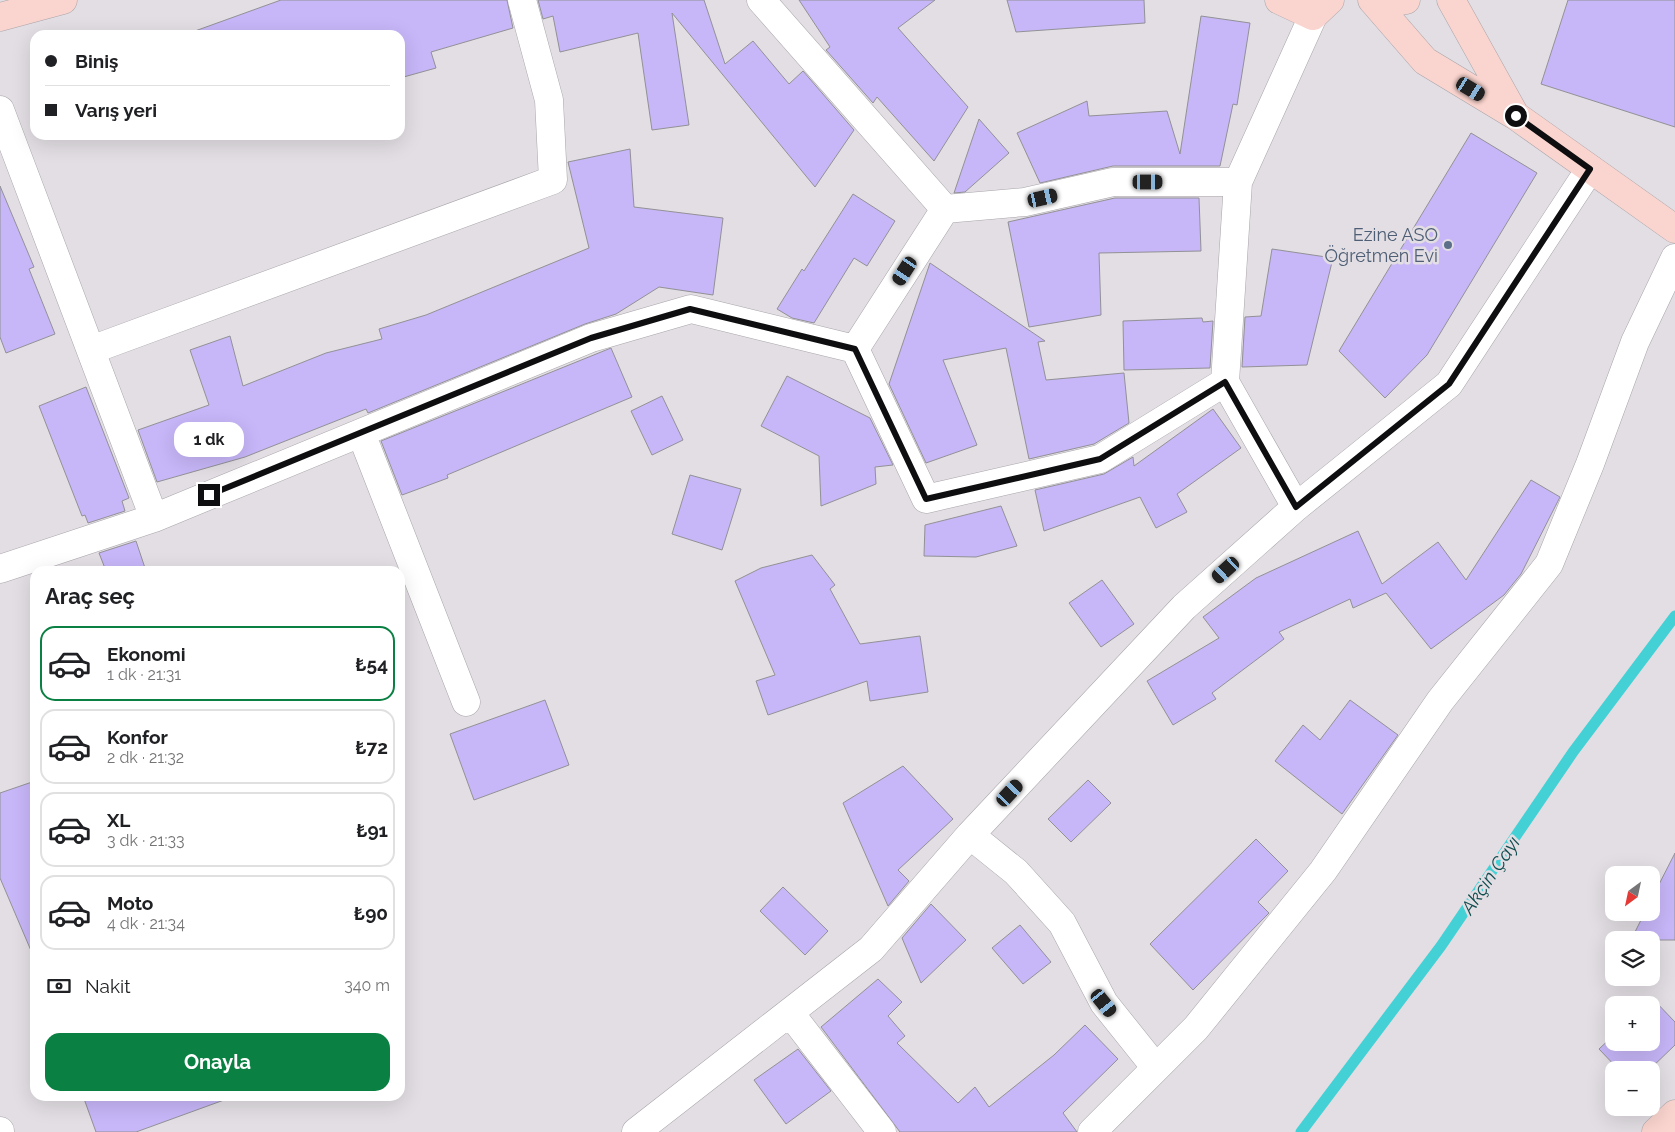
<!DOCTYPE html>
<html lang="tr">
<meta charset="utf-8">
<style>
:root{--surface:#fff;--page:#f2f2f2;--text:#202124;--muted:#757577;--line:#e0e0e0;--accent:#0b8043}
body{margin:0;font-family:Raleway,sans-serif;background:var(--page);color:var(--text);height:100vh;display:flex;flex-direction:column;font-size:19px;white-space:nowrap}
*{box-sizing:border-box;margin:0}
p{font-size:16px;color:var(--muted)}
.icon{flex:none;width:28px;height:28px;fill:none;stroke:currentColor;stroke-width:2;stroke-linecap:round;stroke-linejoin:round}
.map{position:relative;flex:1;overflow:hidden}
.details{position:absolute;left:30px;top:566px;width:375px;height:535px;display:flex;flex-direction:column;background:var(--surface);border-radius:15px;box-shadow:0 5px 20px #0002}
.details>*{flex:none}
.guide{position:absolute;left:30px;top:30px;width:375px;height:110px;border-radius:15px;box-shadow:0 5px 20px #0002;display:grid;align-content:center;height:110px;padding:0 15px;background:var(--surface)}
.needle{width:32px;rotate:213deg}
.buttons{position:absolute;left:1605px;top:866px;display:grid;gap:10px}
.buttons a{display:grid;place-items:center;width:55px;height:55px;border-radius:10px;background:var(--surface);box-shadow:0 5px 20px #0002;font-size:25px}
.end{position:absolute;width:22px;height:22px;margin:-11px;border:6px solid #0e0d0f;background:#fff;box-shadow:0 0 0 2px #fff}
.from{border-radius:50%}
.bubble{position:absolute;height:35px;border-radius:15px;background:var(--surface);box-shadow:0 5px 20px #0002;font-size:16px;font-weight:700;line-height:35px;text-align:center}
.car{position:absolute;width:15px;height:30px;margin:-15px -8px;border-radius:6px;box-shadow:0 0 4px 1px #0007;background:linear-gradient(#222 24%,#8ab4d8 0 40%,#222 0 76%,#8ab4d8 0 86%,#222 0)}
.guide b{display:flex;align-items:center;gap:18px;height:48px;font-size:19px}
.guide b+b{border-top:1px solid var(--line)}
.guide i{width:12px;height:12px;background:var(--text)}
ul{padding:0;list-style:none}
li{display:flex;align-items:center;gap:15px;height:75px;margin:0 10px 8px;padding:0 5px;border:2px solid var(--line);border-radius:15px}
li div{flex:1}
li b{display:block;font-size:19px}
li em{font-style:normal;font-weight:700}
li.active{border-color:var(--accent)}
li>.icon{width:45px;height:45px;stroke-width:1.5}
h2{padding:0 15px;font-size:22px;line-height:60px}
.pay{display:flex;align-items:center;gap:12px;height:55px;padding:0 15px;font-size:19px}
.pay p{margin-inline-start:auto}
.button{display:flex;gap:10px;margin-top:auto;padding:10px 15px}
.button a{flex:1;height:58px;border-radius:15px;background:var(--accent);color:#fff;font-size:20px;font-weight:700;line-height:58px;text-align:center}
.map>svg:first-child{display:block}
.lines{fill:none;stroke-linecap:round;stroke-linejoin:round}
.stream{stroke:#43d1d5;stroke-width:11}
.building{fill:#c7b6f8;stroke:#929196}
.minor-casing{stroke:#a9a5aa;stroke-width:29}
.secondary-casing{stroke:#a9a5aa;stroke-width:29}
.minor{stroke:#fff;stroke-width:28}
.secondary{stroke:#fad4ce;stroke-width:28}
.route{stroke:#0e0d0f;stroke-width:6}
.service-dot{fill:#5c6f8a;stroke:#e2dee3;stroke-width:2}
.labels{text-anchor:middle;stroke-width:5;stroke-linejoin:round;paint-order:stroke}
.service-label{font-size:18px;fill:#4e5e75;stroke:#e2dee3;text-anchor:end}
.water-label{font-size:19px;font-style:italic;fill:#0f4c4e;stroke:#e2dee3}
</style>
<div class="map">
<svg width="1675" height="1132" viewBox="0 0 1675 1132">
<rect width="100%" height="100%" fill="#e2dee3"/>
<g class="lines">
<path class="stream" d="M 1301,1132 L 1441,946 L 1573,752 L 1675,616"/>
</g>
<path class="building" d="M 281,0 L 507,0 L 513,28 L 431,52 L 436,68 L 400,78 L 400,35 L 195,35 L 195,31 Z
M 538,0 L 704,0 L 725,64 L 753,41 L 789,84 L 803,71 L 854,130 L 815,187 L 672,13 L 689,125 L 652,130 L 638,33 L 560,52 L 553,16 L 543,19 Z
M 799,0 L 935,0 L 898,28 L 968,107 L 934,161 L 877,97 L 873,103 L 826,50 L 830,47 Z
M 1007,0 L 1144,0 L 1145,23 L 1016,32 Z
M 1568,0 L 1675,0 L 1675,127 L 1541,84 Z
M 1201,16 L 1250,23 L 1237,105 L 1233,104 L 1220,166 L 1113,166 L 1040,183 L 1017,133 L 1087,101 L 1089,116 L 1167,111 L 1180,154 Z
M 979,119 L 1009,153 L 965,192 L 954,193 Z
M 1471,133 L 1537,173 L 1427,355 L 1385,398 L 1339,351 Z
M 630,149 L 634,207 L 723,218 L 713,295 L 659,287 L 616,314 L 585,324 L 368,413 L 366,409 L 245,457 L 157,482 L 138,430 L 209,405 L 190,350 L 230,336 L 243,386 L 326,353 L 382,339 L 379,329 L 426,315 L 589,248 L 568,162 Z
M 0,186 L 34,267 L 29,269 L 55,334 L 6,353 L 0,337 Z
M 853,194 L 895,221 L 867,266 L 854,258 L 814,323 L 792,318 L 777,309 L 802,269 L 804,271 Z
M 1115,198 L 1199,198 L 1201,251 L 1099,253 L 1101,315 L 1029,327 L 1008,222 Z
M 1272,249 L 1333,258 L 1307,365 L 1242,367 L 1245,317 L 1261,316 Z
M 930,263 L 1045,341 L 1038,342 L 1046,380 L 1124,373 L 1129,423 L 1094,444 L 1029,459 L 1006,348 L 943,360 L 977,445 L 926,463 L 889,384 Z
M 1202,318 L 1203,322 L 1213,321 L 1210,368 L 1124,370 L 1123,321 Z
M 611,348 L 632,397 L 447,475 L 448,478 L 402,495 L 381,441 Z
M 787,376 L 870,418 L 893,465 L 875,467 L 876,484 L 821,506 L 819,456 L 761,426 Z
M 86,387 L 129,498 L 122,501 L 125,511 L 88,523 L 85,515 L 82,516 L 39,406 Z
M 662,396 L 683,440 L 652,455 L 631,411 Z
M 1213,409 L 1241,448 L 1177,494 L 1187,512 L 1156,528 L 1140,497 L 1044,531 L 1035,490 L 1104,474 L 1133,457 L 1134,466 Z
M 690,475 L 741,489 L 722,550 L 672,534 Z
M 1531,480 L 1560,497 L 1521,574 L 1504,595 L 1431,649 L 1386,593 L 1353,608 L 1350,599 L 1279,632 L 1284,639 L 1212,693 L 1216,699 L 1173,725 L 1147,681 L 1219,638 L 1203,617 L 1256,578 L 1358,531 L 1382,584 L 1438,542 L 1466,580 Z
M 1001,506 L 1017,546 L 976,557 L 924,556 L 925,525 Z
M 136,541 L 146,571 L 106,571 L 99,553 Z
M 812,555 L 835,585 L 830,589 L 860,644 L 920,636 L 928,692 L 870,701 L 867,681 L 768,715 L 756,681 L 775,675 L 735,581 L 761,568 Z
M 1102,580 L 1134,624 L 1101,647 L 1069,603 Z
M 545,700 L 569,765 L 474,800 L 450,734 Z
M 1350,700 L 1398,735 L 1342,814 L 1275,761 L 1303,725 L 1320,740 Z
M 903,766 L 953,819 L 898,870 L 909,881 L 888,906 L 843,803 Z
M 1088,780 L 1111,803 L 1071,842 L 1048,819 Z
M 35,781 L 35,960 L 0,878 L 0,793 Z
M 1256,839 L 1288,871 L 1258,902 L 1269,913 L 1193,990 L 1150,944 Z
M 1675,853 L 1675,940 L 1631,940 L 1645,912 L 1651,912 L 1651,900 Z
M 783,887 L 828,931 L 805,955 L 760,911 Z
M 931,904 L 966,940 L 921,983 L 902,938 Z
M 1020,925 L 1051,962 L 1023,984 L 992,948 Z
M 878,979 L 902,1002 L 888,1016 L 905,1036 L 897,1043 L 958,1103 L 975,1087 L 989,1107 L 1054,1055 L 1085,1025 L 1118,1059 L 1063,1113 L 1077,1132 L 900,1132 L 821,1027 Z
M 1652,998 L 1675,1022 L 1675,1045 L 1649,1070 L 1619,1070 L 1599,1049 L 1614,1035 L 1614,1042 L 1651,1042 L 1651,1005 L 1645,1005 Z
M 798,1049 L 831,1091 L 786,1124 L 754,1080 Z
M 83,1096 L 223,1096 L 224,1100 L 136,1132 L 96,1132 Z"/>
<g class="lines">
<g class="minor-casing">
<path id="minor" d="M 761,0 L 945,209
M 0,110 L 154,518
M 855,349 L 926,499 L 1100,459 L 1225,382
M 91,350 L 553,180 L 549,100 L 522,0
M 361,433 L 466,702
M 1296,507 L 1225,382 L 1238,182 L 1313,16
M 0,569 L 154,518 L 591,338 L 691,309 L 855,349 L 945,209 L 1025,202 L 1113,182 L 1238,182
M 970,835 L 1016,872 L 1062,923 L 1104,1003 L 1156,1068
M 790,1013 L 882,1132
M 0,1131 L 0,1132
M 636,1132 L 871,949 L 970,835 L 1184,607 L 1296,507 L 1449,384 L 1590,169
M 1092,1132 L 1196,1028 L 1323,871 L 1440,701 L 1549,564 L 1590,464 L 1635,342 L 1675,258"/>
</g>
<g class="secondary-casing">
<path id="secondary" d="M 1279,0 L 1313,16 L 1330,0
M 1372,0 L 1425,61 L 1516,116 L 1675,229
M 1376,0 L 1390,3 L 1406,0
M 1451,0 L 1515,115
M 0,17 L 63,0
M 1656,1132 L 1675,1114"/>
</g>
<use href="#minor" class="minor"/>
<use href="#secondary" class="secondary"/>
</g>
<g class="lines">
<path class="route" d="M 209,495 L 591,338 L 690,309 L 855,349 L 926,499 L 1100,459 L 1225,382 L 1296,507 L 1449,384 L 1590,169 L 1516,116"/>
</g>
<circle class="service-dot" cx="1448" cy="245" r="5"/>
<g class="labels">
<g class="service-label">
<text x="1438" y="241">Ezine ASO<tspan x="1438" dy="21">Öğretmen Evi</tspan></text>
</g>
<g class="water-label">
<text transform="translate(1490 875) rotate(-56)" y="7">Akçin Çayı</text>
</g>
</g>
</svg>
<div class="buttons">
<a><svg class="needle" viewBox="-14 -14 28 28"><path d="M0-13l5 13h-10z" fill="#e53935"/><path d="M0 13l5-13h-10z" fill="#757577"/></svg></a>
<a><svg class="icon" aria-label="layers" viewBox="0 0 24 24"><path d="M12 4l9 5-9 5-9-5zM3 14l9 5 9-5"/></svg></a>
<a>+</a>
<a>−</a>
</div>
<i class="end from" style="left:1516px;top:116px"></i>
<i class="end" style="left:209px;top:495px"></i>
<div class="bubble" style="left:174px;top:422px;width:70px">1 dk</div>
<i class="car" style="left:1471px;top:89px;rotate:121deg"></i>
<i class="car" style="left:1148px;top:182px;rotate:90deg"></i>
<i class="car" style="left:1043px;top:198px;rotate:77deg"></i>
<i class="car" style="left:905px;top:271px;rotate:213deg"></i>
<i class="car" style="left:1226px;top:570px;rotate:228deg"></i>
<i class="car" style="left:1010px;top:793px;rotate:43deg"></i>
<i class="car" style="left:1104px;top:1003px;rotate:141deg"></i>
<div class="guide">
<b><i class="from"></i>Biniş</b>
<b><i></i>Varış yeri</b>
</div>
<section class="details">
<h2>Araç seç</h2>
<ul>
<li class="active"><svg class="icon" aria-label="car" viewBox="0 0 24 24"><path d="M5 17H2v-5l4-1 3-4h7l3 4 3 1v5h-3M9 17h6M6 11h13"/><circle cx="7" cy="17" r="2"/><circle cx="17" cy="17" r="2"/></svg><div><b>Ekonomi</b><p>1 dk · 21:31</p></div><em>₺54</em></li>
<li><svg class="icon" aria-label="car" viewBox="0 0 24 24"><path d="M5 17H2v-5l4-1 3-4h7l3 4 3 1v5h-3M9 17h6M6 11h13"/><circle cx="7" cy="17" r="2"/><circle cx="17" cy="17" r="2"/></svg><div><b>Konfor</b><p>2 dk · 21:32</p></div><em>₺72</em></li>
<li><svg class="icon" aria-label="car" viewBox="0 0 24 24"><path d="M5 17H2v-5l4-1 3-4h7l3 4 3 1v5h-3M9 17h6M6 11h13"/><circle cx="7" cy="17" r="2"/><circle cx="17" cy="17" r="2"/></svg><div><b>XL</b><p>3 dk · 21:33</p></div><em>₺91</em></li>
<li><svg class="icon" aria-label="car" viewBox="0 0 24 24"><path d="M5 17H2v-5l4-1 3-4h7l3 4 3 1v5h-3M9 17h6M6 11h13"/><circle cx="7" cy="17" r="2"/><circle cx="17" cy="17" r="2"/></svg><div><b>Moto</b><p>4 dk · 21:34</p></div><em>₺90</em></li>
</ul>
<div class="pay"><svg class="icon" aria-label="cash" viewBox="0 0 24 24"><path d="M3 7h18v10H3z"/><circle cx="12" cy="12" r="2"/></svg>Nakit<p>340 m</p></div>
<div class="button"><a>Onayla</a></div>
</section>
</div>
